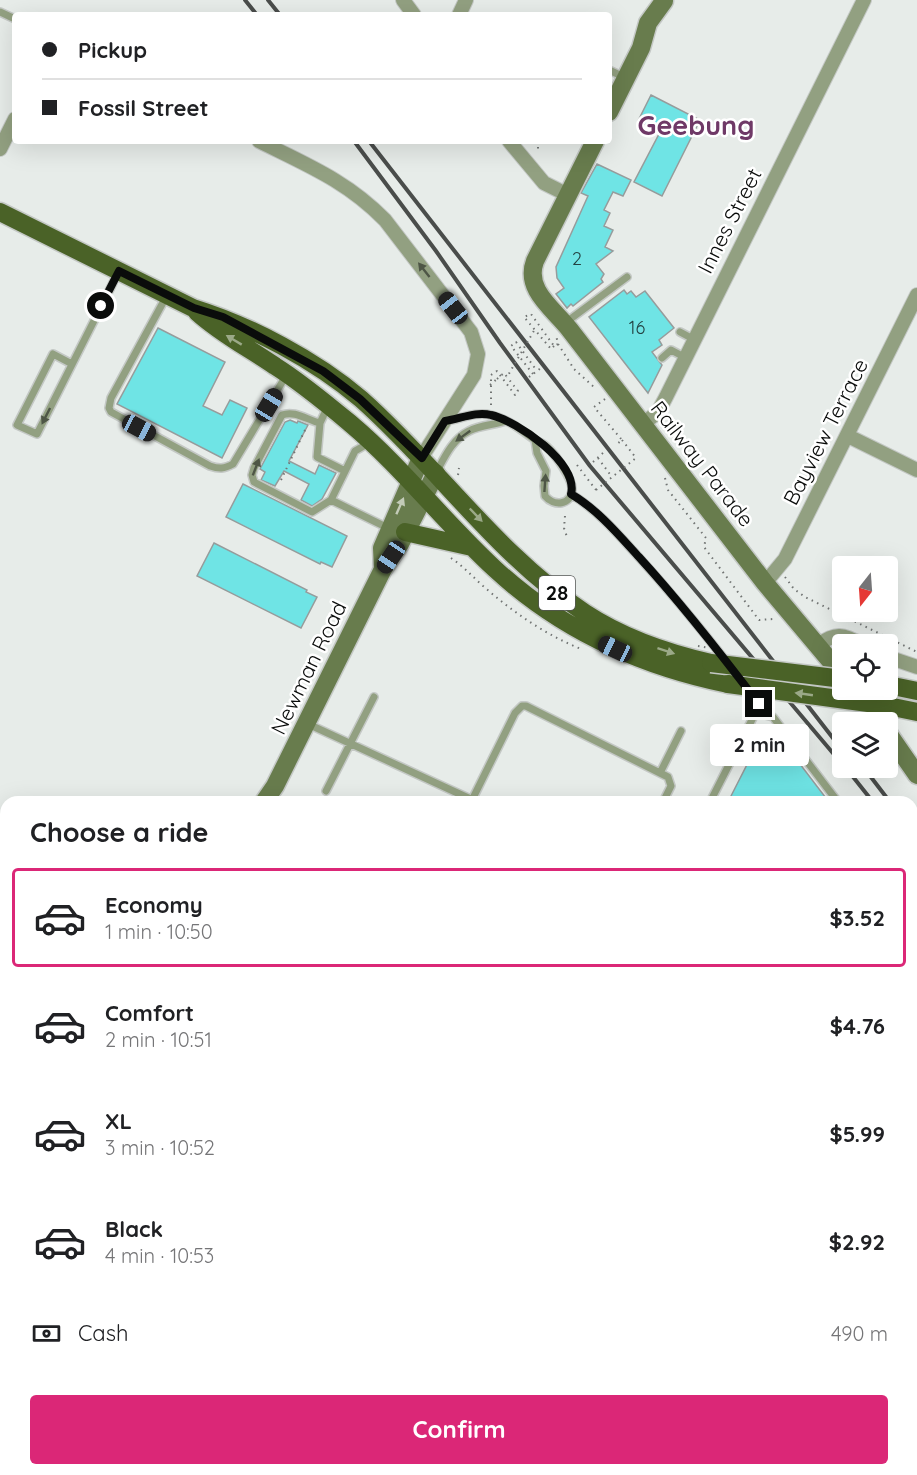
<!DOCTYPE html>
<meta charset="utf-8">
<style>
:root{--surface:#fff;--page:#f6f6f6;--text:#202124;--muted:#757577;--line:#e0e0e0;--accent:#db2777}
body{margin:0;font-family:Quicksand,sans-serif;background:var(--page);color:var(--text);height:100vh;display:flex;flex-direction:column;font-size:22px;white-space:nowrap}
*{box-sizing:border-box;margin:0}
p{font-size:20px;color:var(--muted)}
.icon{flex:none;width:33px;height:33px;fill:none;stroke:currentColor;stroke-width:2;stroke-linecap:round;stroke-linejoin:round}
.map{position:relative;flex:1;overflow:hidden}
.panel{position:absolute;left:0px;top:796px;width:918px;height:680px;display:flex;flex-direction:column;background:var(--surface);border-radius:18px 18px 0 0;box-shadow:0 6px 24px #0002}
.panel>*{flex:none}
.hud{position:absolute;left:12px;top:12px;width:600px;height:132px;border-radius:6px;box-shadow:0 6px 24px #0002;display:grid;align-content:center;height:132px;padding:0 30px;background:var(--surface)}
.needle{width:39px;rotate:197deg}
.tools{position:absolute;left:832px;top:556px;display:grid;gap:12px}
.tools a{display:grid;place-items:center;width:66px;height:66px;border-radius:6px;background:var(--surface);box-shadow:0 6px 24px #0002;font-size:30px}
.end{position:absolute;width:27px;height:27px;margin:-14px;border:8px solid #0a0c0b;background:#fff;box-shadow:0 0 0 3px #fff}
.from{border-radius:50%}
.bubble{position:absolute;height:42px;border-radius:6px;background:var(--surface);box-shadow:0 6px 24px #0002;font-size:20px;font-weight:800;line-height:42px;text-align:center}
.car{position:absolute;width:18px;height:36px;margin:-18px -9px;border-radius:8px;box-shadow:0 0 4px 2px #0007;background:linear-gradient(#222 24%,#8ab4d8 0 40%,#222 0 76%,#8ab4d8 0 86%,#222 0)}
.hud b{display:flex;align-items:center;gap:21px;height:57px;font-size:22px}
.hud b+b{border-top:2px solid var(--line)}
.hud i{width:15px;height:15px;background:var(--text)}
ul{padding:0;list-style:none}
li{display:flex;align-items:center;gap:18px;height:99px;margin:0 12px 9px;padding:0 18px;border:3px solid transparent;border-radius:6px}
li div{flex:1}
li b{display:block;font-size:22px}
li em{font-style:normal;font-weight:800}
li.on{border-color:var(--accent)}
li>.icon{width:54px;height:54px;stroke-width:1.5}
h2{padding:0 30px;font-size:27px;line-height:72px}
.pay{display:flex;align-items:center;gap:15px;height:66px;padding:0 30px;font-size:22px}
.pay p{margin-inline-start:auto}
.cta{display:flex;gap:12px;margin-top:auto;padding:12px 30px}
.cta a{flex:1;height:69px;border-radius:6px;background:var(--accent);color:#fff;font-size:24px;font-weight:800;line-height:69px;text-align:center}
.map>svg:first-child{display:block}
.green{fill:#e9d798}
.building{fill:#6fe4e5;stroke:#969c9c;stroke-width:1.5}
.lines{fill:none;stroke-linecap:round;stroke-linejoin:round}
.lane-casing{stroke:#c4c8c5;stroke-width:10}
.street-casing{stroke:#c4c8c5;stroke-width:16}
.secondary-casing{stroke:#c4c8c5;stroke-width:21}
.primary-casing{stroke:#c4c8c5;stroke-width:21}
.path{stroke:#717473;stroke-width:2;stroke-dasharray:1.5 4.5;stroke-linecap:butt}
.lane{stroke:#92a081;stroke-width:7}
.street{stroke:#92a081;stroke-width:14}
.secondary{stroke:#687c4d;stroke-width:18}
.primary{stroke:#4a6227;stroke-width:18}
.rail{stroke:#4a4d4b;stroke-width:4}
.primary-bridge-casing{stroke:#c4c8c5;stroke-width:21;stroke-linecap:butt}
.path-bridge{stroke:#717473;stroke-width:2;stroke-dasharray:1.5 4.5;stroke-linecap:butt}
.primary-bridge{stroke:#4a6227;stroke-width:18}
.oneway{fill:#4e5646}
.oneway2{fill:#9ba988}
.oneway3{fill:#c3cbb8}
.route{stroke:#0a0c0b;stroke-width:8}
.labels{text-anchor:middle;stroke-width:5;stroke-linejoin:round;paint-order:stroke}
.number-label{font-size:18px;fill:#234242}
.shield{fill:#fff;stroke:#545554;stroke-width:1.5}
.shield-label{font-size:20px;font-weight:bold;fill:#0a0c0b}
.street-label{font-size:21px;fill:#0a0c0b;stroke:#fff}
.district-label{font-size:27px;font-weight:bold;fill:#6f3967;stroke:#fff}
</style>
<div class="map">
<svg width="917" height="1475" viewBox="0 0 917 1475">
<rect width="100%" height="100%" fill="#e7ece9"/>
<path class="green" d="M 917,1313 L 917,1475 L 356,1475 L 358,1470 L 912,1470 L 912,1323 Z"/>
<path class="building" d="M 651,95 L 700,120 L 662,196 L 634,182 L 660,132 L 638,121 Z
M 597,164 L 631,180 L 623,196 L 613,192 L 604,210 L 610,213 L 604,226 L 613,230 L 605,247 L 613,251 L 596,264 L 604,274 L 601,279 L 603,282 L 573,306 L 571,304 L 567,308 L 556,294 L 564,288 L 557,278 L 556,267 L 588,196 L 581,193 Z
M 624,290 L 627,294 L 631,291 L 636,297 L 645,291 L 674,328 L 659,340 L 662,345 L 652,352 L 662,365 L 648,393 L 589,317 Z
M 158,328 L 225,362 L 203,406 L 222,415 L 230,400 L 247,408 L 222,458 L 117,404 Z
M 290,420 L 297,423 L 298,421 L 308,425 L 289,461 L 315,474 L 319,465 L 336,473 L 322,499 L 312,506 L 301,500 L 309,484 L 284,471 L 275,486 L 261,480 L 265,472 L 260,469 L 285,422 Z
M 243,484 L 347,536 L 332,567 L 321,562 L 320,564 L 226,517 Z
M 214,543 L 307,590 L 306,592 L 317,597 L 301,628 L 197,576 Z
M 761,737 L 790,751 L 829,802 L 728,802 Z"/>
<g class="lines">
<g class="lane-casing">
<path id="lane" d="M 0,12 L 15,19
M 609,70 L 626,78
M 166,297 L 111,398 L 109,408 L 111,412 L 210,466 C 219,469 224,469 233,464 L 287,374
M 565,323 L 627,277
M 680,332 L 695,340
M 662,358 L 671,350 L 686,358
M 72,364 L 53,354 L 17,425 L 37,434 L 111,287 L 118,272
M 328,406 L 320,423 L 317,457 L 345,471
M 446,421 C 460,419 476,411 491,415 C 508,419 521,430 535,440 C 539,442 544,444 547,447 C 555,454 573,479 572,490 C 571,505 554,507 545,496 L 544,486 L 546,471 L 537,453 L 535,440
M 320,423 C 307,420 295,410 282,415 L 254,468 L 252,475 L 254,482 L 312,512 L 331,500 L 355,451 L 369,443
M 437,471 C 445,456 453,439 469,431 C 480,425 494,425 506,421
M 571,494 C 597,510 616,532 636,554 C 667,588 697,624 726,661
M 331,500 L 388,528
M 755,712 L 773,717 L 838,802
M 308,724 L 477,802
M 660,773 L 681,731
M 326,791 L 374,697
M 472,800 L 515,713 L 522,706 L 526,706 L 668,777 L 671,786 L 663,802
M 710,802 L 760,704 L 749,691
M 912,900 L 917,916
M 912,947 L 917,937
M 912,1082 L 917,1084
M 912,1123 L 917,1119"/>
</g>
<g class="street-casing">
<path id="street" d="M 403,0 L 414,15
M 459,15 L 466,0
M 259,141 C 307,165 347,181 385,220 L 471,332 L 478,354 L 474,375 L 421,458
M 509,141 L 544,183 L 568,195
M 0,149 L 15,119
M 643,424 L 658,412 L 666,397 L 864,0
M 848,436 L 917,470
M 765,583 L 785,559 L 917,295
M 818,645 C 837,631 843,635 863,645
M 888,657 L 917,667
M 0,840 L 6,843
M 0,936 L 6,924"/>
</g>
<g class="secondary-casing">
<path id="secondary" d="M 609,112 L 641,48 L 648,23 L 664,1
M 595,141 L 535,261 C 524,290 554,309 570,330 L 765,583 L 843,676
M 383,569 L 382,548 L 421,458
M 854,690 L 880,723
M 888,733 L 917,775
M 264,802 L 275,786 L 383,569 L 400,544 L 436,473
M 0,1342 L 6,1329"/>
</g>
<g class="primary-casing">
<path id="primary" d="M 0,212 L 193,308 C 251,326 315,360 361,399 C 438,467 498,556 585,613 C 623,638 667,653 711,663
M 197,312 C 221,334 249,348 275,366 C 302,383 327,404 351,424 C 403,468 445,523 495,569 C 561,630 640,666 728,684
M 405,532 L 472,547
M 888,685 L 917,691
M 883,705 L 917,712"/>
</g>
<path class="path" d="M 538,141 L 538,150
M 558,344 L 574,369 L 596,389
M 554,346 L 551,349 L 524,317 L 531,314 L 554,346 L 558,344 L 556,335
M 533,374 L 511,346 L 516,342 L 537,371
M 529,377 L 541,368
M 490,385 L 497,379
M 605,399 L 594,407 L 622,440 L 617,444
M 491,405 L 491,375 L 497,371 L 515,395 L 518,391 L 507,377
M 622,440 L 636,458
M 598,458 L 612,477
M 593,462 L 605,451
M 577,465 L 596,490
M 458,475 L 459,468
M 665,478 L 668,490 L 706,538 L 704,547 L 759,620 L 774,619
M 281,480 L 306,428
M 565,516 L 564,528 L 567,537
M 451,558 C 463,566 472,576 483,586 C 513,612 544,634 581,649
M 785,577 L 794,589 L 805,597 L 917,652
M 912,1146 L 917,1147"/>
<use href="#lane" class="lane"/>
<use href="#street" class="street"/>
<use href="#secondary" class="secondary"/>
<use href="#primary" class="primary"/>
<path class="rail" d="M 245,0 L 257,15
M 268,0 L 280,15
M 354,141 L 436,251 L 500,343 L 590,466 L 843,765
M 369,141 L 843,751
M 846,768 L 873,802
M 864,768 L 890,802
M 912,840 L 917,847
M 912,853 L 917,859"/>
<g class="primary-bridge-casing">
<path id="primary-bridge" d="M 711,663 L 843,679
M 728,684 L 883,705"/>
</g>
<path class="path-bridge" d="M 497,379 L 504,373 L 507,377 L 535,329
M 596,490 L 636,458
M 698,646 L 709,648"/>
<use href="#primary-bridge" class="primary-bridge"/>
</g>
<defs><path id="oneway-solid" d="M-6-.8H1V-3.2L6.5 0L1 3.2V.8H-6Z" transform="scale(1.5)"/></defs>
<g class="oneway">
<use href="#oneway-solid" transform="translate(424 270) rotate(-128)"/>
<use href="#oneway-solid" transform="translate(46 416) rotate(117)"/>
<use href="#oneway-solid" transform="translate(463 436) rotate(144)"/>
<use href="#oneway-solid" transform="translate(256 467) rotate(-69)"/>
<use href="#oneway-solid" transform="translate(545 483) rotate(-86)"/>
</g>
<g class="oneway2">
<use href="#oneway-solid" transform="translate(234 340) rotate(-149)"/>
<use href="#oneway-solid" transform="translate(476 515) rotate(46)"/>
<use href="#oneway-solid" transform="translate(666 651) rotate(18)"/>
<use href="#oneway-solid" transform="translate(804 694) rotate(-172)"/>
</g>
<use class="oneway3" href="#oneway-solid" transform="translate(400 506) rotate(-66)"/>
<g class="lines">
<path class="route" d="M 101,306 L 119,271 L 194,308 L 223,317 L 323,371 L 360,399 L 422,458 L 445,421 C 460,419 476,411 491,415 C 517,421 579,463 571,494 C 598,510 618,534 639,557 C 682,604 721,654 759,704"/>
</g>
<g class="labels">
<g class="number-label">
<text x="577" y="265">2</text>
<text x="637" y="334">16</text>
</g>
<rect class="shield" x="539" y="576" width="36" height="34" rx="4.5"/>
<g class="shield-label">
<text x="557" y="600">28</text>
</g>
<g class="street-label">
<text transform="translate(730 221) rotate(-63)" y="7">Innes Street</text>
<text transform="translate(826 432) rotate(-63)" y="7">Bayview Terrace</text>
<text transform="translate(702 464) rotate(52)" y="7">Railway Parade</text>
<text transform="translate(309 668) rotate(-64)" y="7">Newman Road</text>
</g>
<g class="district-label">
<text x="696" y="135">Geebung</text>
</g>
</g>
</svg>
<div class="tools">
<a><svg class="needle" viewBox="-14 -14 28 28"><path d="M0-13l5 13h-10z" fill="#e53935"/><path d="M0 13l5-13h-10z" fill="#757577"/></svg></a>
<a><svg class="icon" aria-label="locate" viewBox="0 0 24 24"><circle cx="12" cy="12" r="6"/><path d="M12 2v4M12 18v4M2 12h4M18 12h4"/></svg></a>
<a><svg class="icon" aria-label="layers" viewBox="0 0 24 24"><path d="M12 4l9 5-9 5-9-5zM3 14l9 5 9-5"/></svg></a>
</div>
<i class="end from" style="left:101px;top:306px"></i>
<i class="end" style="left:759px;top:704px"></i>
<div class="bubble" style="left:710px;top:724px;width:99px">2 min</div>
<i class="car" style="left:453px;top:308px;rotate:322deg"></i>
<i class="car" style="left:269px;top:405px;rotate:31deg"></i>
<i class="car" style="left:139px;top:428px;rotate:118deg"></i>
<i class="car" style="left:391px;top:557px;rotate:214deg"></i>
<i class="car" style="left:615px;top:649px;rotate:295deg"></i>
<div class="hud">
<b><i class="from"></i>Pickup</b>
<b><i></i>Fossil Street</b>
</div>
<section class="panel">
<h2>Choose a ride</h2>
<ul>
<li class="on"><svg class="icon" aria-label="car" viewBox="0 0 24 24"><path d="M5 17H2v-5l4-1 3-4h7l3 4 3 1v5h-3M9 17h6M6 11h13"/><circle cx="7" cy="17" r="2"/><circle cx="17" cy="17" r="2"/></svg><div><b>Economy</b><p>1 min · 10:50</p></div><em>$3.52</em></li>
<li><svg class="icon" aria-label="car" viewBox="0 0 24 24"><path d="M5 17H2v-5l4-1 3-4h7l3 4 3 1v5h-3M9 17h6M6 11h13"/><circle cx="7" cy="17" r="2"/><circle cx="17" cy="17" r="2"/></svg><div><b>Comfort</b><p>2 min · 10:51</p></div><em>$4.76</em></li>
<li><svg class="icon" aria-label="car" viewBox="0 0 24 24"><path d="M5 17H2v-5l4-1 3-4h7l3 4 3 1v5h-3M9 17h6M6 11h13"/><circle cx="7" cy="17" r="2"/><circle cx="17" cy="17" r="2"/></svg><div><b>XL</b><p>3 min · 10:52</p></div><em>$5.99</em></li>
<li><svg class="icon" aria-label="car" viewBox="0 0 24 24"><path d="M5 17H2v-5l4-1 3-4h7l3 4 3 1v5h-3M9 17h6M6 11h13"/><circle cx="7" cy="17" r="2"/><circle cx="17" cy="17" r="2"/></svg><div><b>Black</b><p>4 min · 10:53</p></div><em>$2.92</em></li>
</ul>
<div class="pay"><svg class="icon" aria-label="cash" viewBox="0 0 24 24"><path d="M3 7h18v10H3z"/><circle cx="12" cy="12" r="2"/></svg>Cash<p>490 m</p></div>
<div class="cta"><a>Confirm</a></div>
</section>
</div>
